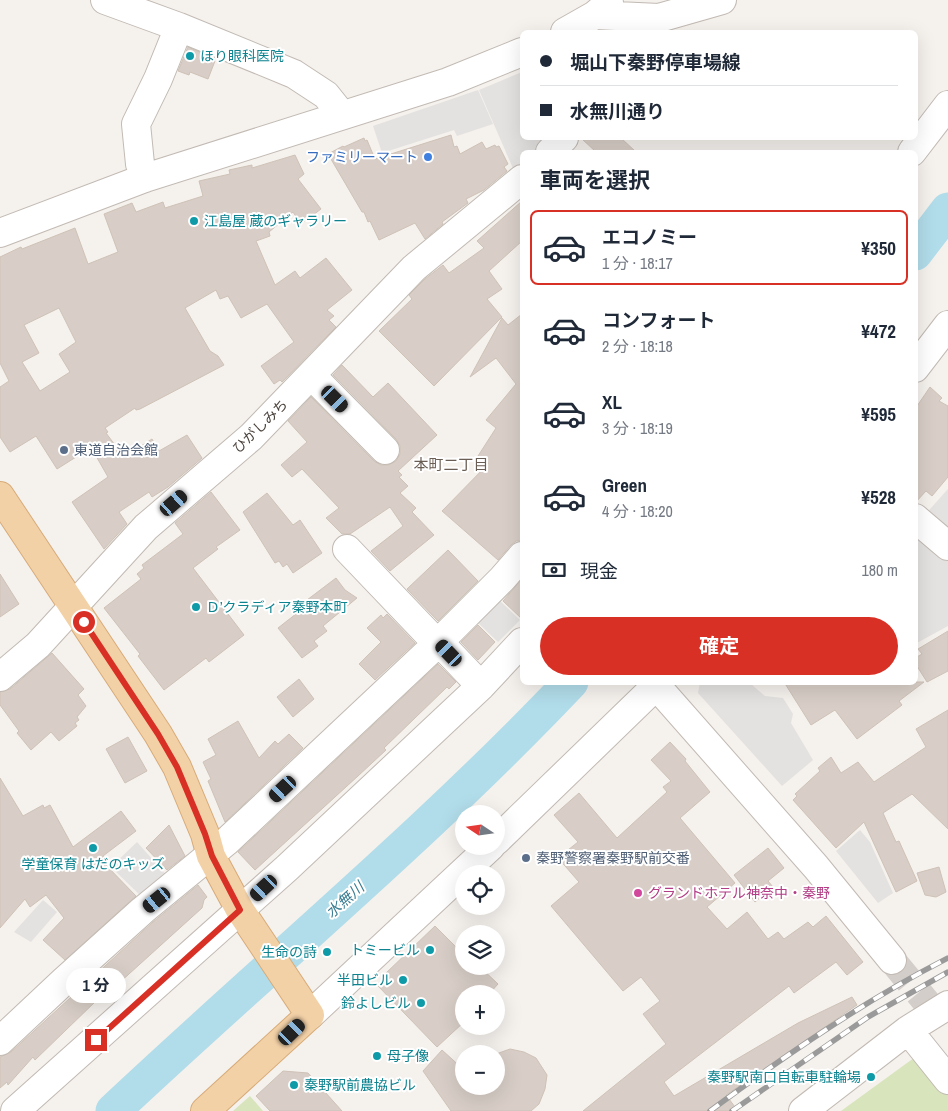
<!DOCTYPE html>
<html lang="ja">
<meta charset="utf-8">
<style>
:root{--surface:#fff;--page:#f6f6f7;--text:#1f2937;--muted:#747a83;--line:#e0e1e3;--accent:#d93025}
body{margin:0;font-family:"Archivo Narrow","Noto Sans JP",sans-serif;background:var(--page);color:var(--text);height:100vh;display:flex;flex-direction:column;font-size:19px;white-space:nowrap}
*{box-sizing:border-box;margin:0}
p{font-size:16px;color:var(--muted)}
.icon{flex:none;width:28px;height:28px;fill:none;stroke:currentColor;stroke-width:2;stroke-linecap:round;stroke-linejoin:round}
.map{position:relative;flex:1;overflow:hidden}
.side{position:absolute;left:520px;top:150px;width:398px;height:535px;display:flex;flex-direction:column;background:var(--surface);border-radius:8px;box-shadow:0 5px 20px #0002}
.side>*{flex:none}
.guide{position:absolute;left:520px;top:30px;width:398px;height:110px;border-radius:8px;box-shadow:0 5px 20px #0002;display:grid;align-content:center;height:110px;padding:0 20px;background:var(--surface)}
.needle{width:32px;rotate:283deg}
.buttons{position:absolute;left:455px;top:805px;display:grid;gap:10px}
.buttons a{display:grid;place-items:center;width:50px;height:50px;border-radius:50%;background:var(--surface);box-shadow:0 5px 20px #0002;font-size:25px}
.end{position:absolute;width:22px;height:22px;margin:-11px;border:6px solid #d93025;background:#fff;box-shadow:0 0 0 2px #fff}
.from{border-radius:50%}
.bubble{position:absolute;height:35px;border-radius:18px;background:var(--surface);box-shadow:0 5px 20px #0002;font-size:16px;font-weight:700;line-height:35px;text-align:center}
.car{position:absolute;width:15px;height:30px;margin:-15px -8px;border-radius:6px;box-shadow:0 0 4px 1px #0007;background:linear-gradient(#222 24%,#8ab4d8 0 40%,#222 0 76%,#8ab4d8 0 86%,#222 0)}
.guide b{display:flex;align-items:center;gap:18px;height:48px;font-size:19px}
.guide b+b{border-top:1px solid var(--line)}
.guide i{width:12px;height:12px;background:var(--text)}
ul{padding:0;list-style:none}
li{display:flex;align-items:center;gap:15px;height:75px;margin:0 10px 8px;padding:0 10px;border:2px solid transparent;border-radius:8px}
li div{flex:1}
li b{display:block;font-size:19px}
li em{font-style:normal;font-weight:700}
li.active{border-color:var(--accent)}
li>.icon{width:45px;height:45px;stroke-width:1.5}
h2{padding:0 20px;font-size:22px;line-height:60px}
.pay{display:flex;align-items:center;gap:12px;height:55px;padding:0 20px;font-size:19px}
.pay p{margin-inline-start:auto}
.button{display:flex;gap:10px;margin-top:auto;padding:10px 20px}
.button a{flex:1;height:58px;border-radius:30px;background:var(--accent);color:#fff;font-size:20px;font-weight:700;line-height:58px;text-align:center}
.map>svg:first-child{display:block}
.green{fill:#d8e4bb}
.parking{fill:#e4e2e0}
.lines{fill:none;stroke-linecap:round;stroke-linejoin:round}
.river{stroke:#b1dce9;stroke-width:35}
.building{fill:#d8cec7;stroke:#cfc2b7;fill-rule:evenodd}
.minor-tunnel{stroke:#d3cec9;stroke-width:28;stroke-dasharray:28 14;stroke-linecap:butt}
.minor-casing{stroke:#c2bab3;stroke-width:30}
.major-casing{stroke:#d7ab78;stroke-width:30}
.minor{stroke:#fff;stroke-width:28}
.major{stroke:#f3d1a7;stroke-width:28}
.rail-casing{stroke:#9a9a9a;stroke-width:5.5}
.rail{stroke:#fff;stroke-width:4;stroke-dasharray:11;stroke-linecap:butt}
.route{stroke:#d93025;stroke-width:6}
.culture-dot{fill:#0f9aa8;stroke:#fff;stroke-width:2}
.shop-dot{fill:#3f7fe0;stroke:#fff;stroke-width:2}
.service-dot{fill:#5c6f8a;stroke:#fff;stroke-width:2}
.hotel-dot{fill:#d1479c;stroke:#fff;stroke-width:2}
.labels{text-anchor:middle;stroke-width:4;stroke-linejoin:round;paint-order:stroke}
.culture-label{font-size:14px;fill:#0d838f;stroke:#fff;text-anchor:start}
.shop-label{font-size:14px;fill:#366cbe;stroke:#fff;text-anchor:end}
.street-label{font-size:14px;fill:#49413b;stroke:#fff}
.service-label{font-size:14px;fill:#4e5e75;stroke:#fff;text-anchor:start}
.hotel-label{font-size:14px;fill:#b23c85;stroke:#fff;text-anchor:start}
.neighbourhood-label{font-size:15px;fill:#6a5d53;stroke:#fff}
.water-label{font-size:15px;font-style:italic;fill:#387b92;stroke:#fff}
</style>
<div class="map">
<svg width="948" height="1111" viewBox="0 0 948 1111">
<rect width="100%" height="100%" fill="#f5f1ed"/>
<path class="green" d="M 918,1055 L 948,1093 L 948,1111 L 841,1111 Z
M 250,1096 L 263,1111 L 233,1111 Z"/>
<path class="parking" d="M 522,72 L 522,138 L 552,138 L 538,152 L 522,152 L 522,167 L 515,173 L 479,90 Z
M 478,90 L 493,124 L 457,136 L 454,130 L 382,153 L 373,126 Z
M 948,489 L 948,542 L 922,518 Z
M 923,534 L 948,555 L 948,626 L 915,644 L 915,543 Z
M 495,596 L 520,620 L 498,642 L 473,618 Z
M 700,682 L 750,683 L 765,696 L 783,698 L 793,714 L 791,723 L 813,760 L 782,786 L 698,693 Z
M 860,830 L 870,842 L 893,893 L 878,903 L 836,851 Z
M 137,842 L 168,877 L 145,900 L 111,867 Z
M 43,900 L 57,912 L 31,942 L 14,932 Z"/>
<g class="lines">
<path class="river" d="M 915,253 L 948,210
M 113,1111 C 265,968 427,834 571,682"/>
</g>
<path class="building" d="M 188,47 L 211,57 L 210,59 L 215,61 L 208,79 L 190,72 L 189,75 L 178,71 Z
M 451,135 L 454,147 L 457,146 L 460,154 L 482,142 L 486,149 L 495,145 L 496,147 L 499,146 L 508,164 L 504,167 L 507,171 L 484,190 L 466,199 L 468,203 L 442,222 L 443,224 L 425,239 L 415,223 L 379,240 L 370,221 L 368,222 L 364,212 L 362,212 L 328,154 L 343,146 L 344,147 L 364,138 L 365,141 L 367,140 L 375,159 Z
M 581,138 L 621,138 L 636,152 L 596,152 Z
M 295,155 L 304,174 L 298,179 L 321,209 L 301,224 L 293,212 L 269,232 L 270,236 L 256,241 L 275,285 L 295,271 L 300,278 L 326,258 L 352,290 L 327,310 L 334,316 L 329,320 L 336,327 L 282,382 L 280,380 L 274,384 L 261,366 L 294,342 L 267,304 L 241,318 L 228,296 L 220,299 L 216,290 L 185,308 L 210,351 L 218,356 L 224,365 L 140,409 L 136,410 L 135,408 L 105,428 L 108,432 L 106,433 L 124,457 L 152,439 L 159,451 L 187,435 L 202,458 L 168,487 L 152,497 L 149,492 L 119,512 L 127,524 L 104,549 L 72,502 L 108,477 L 92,449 L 85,454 L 84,452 L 57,469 L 36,436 L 10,452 L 0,437 L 0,387 L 9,381 L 0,363 L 0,257 L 21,247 L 22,249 L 75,228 L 88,264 L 118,252 L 104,214 L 132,203 L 136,212 L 163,202 L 165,208 L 203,196 L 199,181 L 230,174 L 229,170 L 252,165 L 252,168 ZM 59,308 L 76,342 L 59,354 L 70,372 L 40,391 L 22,362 L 39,353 L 24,325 Z
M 522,201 L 522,241 L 489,271 L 502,289 L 487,299 L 502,317 L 434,386 L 379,331 L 412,299 L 409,295 L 425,279 L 443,265 L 449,273 L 484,248 L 477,241 Z
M 522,314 L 522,541 L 516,541 L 511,545 L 498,560 L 442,511 L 489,463 L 478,456 L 496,428 L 486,420 L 516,384 L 496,358 L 470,377 L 502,318 L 508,325 Z
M 342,365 L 373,397 L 388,383 L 437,435 L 398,471 L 402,475 L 399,477 L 408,486 L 400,493 L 416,508 L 412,512 L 434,535 L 390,571 L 371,551 L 403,526 L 390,507 L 350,534 L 342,534 L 326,518 L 339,508 L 302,469 L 292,477 L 281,465 L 307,442 L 288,421 L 311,397 L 374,461 L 381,465 L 388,465 L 396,461 L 400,454 L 400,446 L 396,439 L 333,375 Z
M 930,387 L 942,398 L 939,401 L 948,406 L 948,477 L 932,496 L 926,491 L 915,503 L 915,409 Z
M 211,492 L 240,530 L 216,547 L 218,549 L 193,568 L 244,635 L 209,662 L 206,658 L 164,690 L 138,656 L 140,654 L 104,608 L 141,579 L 137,574 L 144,568 L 142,565 L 183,534 L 175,523 Z
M 267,493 L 293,525 L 300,520 L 322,553 L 293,573 L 287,564 L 283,567 L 279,561 L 275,563 L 243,512 Z
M 448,550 L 478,581 L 438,621 L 407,589 Z
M 0,574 L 19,604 L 0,617 Z
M 336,578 L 345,590 L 357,598 L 323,626 L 327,631 L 314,641 L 318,646 L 302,658 L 278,628 L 310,603 L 307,600 Z
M 522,579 L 522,619 L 503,601 Z
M 387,614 L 415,643 L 375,680 L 359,664 L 381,642 L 367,628 L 381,615 L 383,618 Z
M 478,625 L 495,642 L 478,660 L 461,642 Z
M 948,631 L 948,671 L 927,682 L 915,663 L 915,658 L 922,654 L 918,649 Z
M 52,653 L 84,689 L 78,695 L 86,706 L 77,717 L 79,720 L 75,723 L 77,726 L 59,741 L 51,732 L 31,750 L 17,733 L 19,731 L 0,705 L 0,692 L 10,689 Z
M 438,664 L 456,682 L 449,689 L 447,687 L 384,748 L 386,750 L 358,776 L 255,870 L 238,852 Z
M 299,679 L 314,699 L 293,717 L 277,697 Z
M 784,682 L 924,682 L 899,701 L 902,705 L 857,739 L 835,710 L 811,725 Z
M 948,710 L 948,829 L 912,794 L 883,813 L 896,842 L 899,841 L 917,881 L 896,892 L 864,822 L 836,848 L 793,800 L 797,796 L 795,794 L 820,771 L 818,768 L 831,757 L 841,773 L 858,762 L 874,782 L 926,747 L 916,729 Z
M 238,721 L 259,758 L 275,741 L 278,744 L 289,734 L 303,748 L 225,822 L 208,781 L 211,779 L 203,762 L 216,755 L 208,739 Z
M 128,737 L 147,771 L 125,783 L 106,749 Z
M 670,742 L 686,759 L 685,761 L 710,792 L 680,818 L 735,883 L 707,907 L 727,929 L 747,912 L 768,939 L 778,932 L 784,939 L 808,922 L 813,927 L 826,916 L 863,962 L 847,975 L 836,962 L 794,993 L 789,986 L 664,1082 L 674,1096 L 798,1023 L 852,997 L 857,1005 L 726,1095 L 738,1111 L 583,1111 L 666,1044 L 643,1014 L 660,1001 L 641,977 L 623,991 L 551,906 L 579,882 L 558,858 L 578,842 L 554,815 L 579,793 L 617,838 L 667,792 L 663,787 L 671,781 L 651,760 Z
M 0,778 L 23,816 L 43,805 L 44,808 L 50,805 L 73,847 L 121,811 L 136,831 L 103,856 L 106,861 L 104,863 L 136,896 L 65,960 L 43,940 L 64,918 L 46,895 L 30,907 L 25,899 L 0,928 Z
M 169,825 L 185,856 L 167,870 L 146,848 Z
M 768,848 L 784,868 L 768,881 L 773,887 L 755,902 L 734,875 Z
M 939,867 L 946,892 L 936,897 L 925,895 L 917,873 Z
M 198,885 L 207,897 L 204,900 L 202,908 L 98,1002 L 96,1001 L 35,1060 L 33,1057 L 8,1085 L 7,1082 L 0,1088 L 0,1057 L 11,1052 L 153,922 Z
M 435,926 L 464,955 L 464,966 L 479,966 L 498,984 L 489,994 L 464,994 L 464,1022 L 437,1047 L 378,986 L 383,981 L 381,979 L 385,974 Z
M 510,1049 L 524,1052 L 536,1058 L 547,1075 L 545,1089 L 539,1104 L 531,1111 L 451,1111 L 423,1071 L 442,1050 L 464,1070 L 464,1086 L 496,1086 L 496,1054 Z
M 283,1071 L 308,1073 L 342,1111 L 270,1111 L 256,1096 Z"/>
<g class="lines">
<path class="minor-tunnel" d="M 892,960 L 941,1020"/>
<g class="minor-casing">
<path id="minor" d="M 105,0 L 179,27 L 294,74 L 326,95 L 342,115
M 595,15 L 659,18 L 722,0
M 565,32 L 595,15 L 609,3
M 550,152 L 564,138
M 912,152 L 948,105
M 145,178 L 140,164 L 136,124 L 158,79 L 179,27
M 0,233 L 145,178 L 448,82 L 522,52
M 915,368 L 948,325
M 312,376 L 385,450
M 915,518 L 948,546
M 347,549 L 432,638 L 439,642 L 481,686
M 0,677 L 38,645 L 146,527 L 251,437 L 414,268 L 522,179
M 653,682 L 816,867 L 892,960
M 496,841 L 660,682
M 310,1015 L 491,846
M 908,1030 L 948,1080
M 0,1041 L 64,981 L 143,910 L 226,842 L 439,642 L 502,579 L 522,556
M 15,1111 L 287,868 L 481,686 L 522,642
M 803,1111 L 908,1030 L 948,1005"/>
</g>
<g class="major-casing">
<path id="major" d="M 0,496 L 158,734 L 177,767 L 205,834 L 211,856 L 240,910 L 310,1015 L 205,1111"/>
</g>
<use href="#minor" class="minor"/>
<use href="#major" class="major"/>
<g class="rail-casing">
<path id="rail" d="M 710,1111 C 786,1055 864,1001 948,958
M 732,1111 L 868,1017 L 948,972"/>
</g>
<use href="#rail" class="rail"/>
</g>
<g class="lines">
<path class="route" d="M 84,622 L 158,734 L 177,767 L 205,834 L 212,856 L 240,910 L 96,1040"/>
</g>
<g class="culture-dot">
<circle cx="190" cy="56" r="5"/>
<circle cx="194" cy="221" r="5"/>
<circle cx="196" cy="607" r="5"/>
<circle cx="93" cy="848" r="5"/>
<circle cx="430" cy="950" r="5"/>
<circle cx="327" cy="952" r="5"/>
<circle cx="403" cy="980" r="5"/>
<circle cx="421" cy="1003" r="5"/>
<circle cx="377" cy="1056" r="5"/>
<circle cx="871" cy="1077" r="5"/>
<circle cx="294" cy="1085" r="5"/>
</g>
<circle class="shop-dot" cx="428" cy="157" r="5"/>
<g class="service-dot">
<circle cx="64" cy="450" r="5"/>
<circle cx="526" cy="858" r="5"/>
</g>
<circle class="hotel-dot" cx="638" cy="893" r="5"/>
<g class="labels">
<g class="culture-label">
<text x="200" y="61">ほり眼科医院</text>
<text x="204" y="226">江島屋 蔵のギャラリー</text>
<text x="206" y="612">Ｄ’クラディア秦野本町</text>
<text x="93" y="869" text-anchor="middle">学童保育 はだのキッズ</text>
<text x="420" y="955" text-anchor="end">トミービル</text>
<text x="317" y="957" text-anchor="end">生命の詩</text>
<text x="393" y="985" text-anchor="end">半田ビル</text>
<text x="411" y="1008" text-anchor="end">鈴よしビル</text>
<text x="387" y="1061">母子像</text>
<text x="861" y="1082" text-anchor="end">秦野駅南口自転車駐輪場</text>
<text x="304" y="1090">秦野駅前農協ビル</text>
</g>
<g class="shop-label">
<text x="418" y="162">ファミリーマート</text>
</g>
<g class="street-label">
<text transform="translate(260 426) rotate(-44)" y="5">ひがしみち</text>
</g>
<g class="service-label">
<text x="74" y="455">東道自治会館</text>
<text x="536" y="863">秦野警察署秦野駅前交番</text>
</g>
<g class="hotel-label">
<text x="648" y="898">グランドホテル神奈中・秦野</text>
</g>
<g class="neighbourhood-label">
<text x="451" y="470">本町二丁目</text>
</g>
<g class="water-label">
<text transform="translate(345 900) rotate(-42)" y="5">水無川</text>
</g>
</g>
</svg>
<div class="buttons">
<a><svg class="needle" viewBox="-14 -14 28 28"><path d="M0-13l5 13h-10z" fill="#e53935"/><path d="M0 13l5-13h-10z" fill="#747a83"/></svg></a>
<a><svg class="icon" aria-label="locate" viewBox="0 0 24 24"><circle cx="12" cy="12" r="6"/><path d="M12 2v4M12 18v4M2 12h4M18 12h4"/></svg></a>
<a><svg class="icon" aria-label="layers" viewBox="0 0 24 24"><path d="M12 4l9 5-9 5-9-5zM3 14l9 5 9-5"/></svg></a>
<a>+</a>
<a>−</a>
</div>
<i class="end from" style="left:84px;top:622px"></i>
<i class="end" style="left:96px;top:1040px"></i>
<div class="bubble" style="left:66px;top:968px;width:60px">1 分</div>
<i class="car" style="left:335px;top:399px;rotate:135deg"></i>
<i class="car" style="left:174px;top:503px;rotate:49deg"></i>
<i class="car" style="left:449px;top:653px;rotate:316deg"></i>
<i class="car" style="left:283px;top:789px;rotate:227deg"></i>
<i class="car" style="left:264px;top:888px;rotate:227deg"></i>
<i class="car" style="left:157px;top:900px;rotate:231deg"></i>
<i class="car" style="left:292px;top:1032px;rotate:46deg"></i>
<div class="guide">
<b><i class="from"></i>堀山下秦野停車場線</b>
<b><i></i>水無川通り</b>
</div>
<section class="side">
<h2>車両を選択</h2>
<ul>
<li class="active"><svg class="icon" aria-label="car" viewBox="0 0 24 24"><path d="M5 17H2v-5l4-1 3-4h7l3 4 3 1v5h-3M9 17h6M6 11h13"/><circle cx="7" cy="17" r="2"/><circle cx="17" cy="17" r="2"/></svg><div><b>エコノミー</b><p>1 分 · 18:17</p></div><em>¥350</em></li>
<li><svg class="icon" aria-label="car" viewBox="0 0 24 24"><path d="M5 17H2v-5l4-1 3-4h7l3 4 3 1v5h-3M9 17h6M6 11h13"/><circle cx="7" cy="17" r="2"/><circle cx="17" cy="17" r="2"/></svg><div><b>コンフォート</b><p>2 分 · 18:18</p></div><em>¥472</em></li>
<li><svg class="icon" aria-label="car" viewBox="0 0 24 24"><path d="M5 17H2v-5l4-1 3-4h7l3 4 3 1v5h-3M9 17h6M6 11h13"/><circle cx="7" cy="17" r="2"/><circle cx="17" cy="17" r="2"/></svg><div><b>XL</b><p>3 分 · 18:19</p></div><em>¥595</em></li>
<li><svg class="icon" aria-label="car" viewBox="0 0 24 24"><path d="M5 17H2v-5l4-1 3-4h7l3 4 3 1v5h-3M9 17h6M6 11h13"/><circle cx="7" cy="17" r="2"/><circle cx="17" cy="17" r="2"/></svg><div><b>Green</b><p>4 分 · 18:20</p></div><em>¥528</em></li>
</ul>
<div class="pay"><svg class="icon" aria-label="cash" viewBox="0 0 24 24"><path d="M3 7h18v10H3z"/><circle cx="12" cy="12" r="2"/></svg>現金<p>180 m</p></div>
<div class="button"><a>確定</a></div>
</section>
</div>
